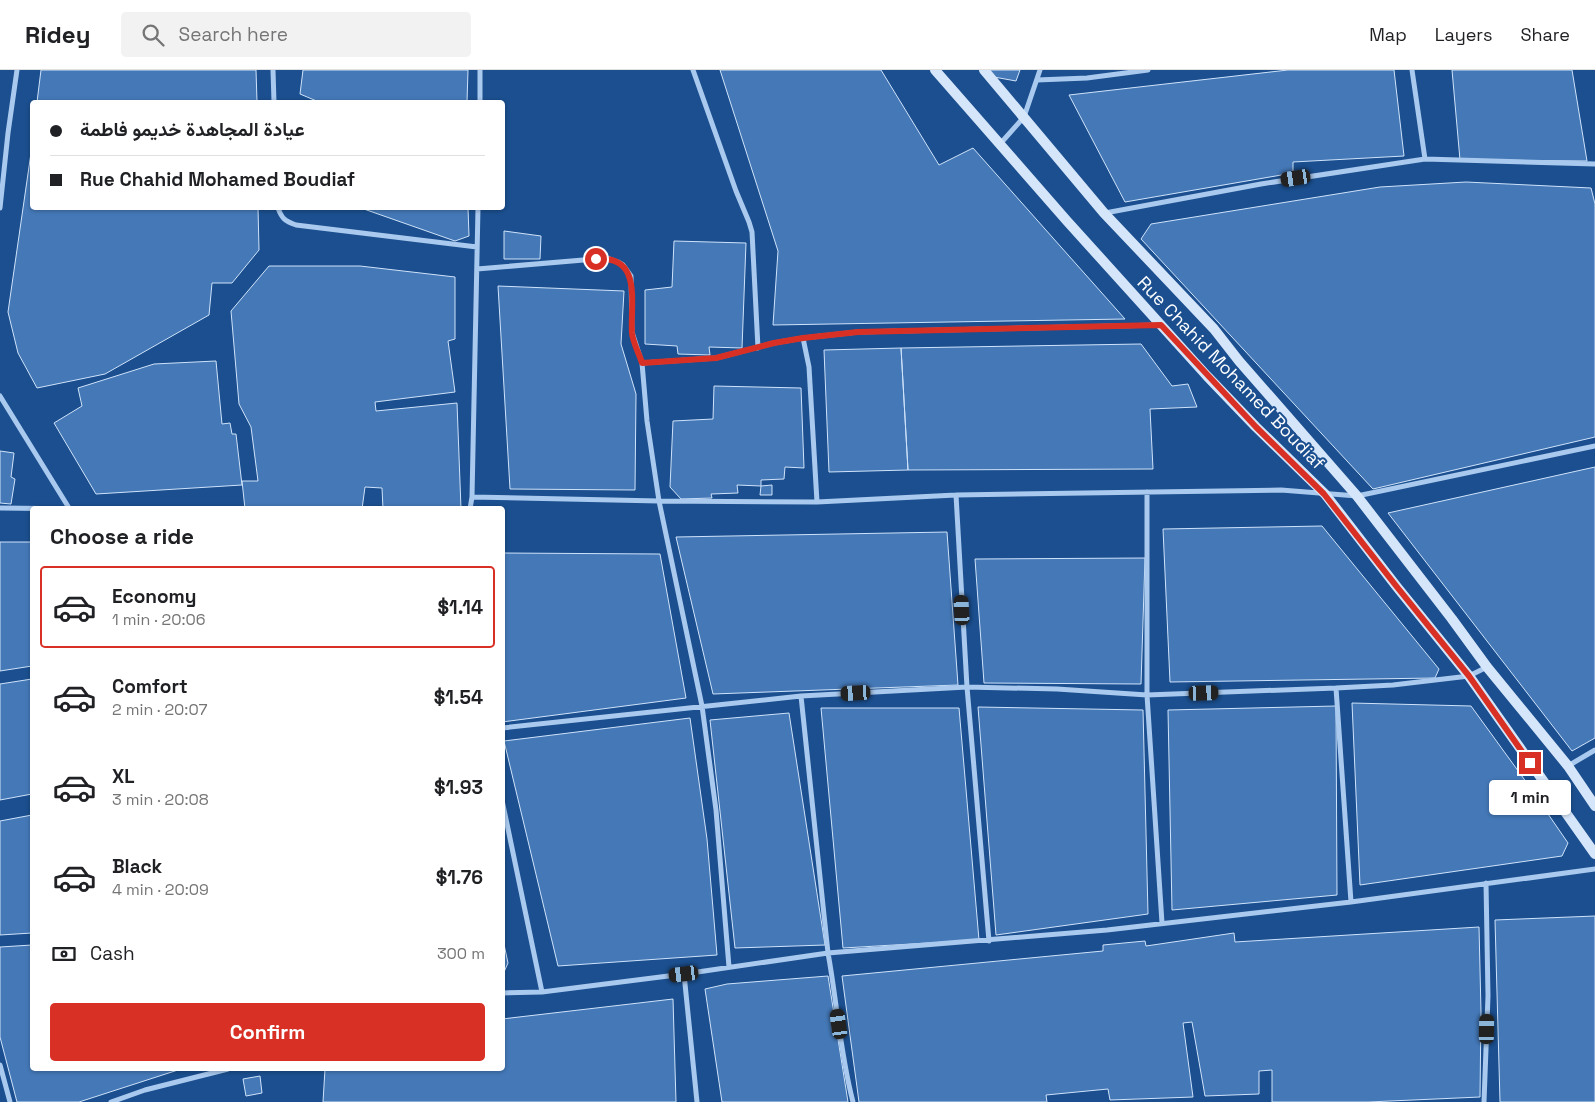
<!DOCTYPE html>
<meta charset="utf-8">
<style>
:root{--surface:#fff;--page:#f2f2f2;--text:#202124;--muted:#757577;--line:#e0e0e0;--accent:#d93025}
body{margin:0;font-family:"Space Grotesk",Vazirmatn,sans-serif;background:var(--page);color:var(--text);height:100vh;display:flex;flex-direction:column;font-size:19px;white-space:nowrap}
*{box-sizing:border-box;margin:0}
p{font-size:16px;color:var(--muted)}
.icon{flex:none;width:28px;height:28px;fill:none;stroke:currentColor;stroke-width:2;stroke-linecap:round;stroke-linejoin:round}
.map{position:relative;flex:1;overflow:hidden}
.drawer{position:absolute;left:30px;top:436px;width:475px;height:565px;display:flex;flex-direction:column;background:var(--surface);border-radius:5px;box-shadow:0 1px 4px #0004}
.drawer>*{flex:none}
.top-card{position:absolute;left:30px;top:30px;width:475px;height:110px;border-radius:5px;box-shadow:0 1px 4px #0004;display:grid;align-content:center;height:110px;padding:0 20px;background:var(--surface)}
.end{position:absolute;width:22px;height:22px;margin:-11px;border:6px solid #d93025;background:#fff;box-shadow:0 0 0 2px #fff}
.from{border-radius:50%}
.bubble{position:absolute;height:35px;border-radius:5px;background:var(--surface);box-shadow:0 1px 4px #0004;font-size:16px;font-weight:700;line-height:35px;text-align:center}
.car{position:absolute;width:15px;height:30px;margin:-15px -8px;border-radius:6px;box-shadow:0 0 4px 1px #0007;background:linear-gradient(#222 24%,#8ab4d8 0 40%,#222 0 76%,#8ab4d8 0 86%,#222 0)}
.top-card b{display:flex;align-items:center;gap:18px;height:48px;font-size:19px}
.top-card b+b{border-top:1px solid var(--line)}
.top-card i{width:12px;height:12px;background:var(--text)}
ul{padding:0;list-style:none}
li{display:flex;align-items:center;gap:15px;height:82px;margin:0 10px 8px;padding:0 10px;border:2px solid transparent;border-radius:5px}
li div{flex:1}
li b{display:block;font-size:19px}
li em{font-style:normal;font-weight:700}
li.on{border-color:var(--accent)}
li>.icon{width:45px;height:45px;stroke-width:1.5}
h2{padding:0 20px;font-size:22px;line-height:60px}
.pay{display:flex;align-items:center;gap:12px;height:55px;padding:0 20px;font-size:19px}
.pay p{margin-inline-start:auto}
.cta{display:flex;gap:10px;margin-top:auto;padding:10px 20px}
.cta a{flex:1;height:58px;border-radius:5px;background:var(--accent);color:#fff;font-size:20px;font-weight:700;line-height:58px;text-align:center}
header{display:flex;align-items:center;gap:30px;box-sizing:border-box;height:70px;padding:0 25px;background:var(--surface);border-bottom:1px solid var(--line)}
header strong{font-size:24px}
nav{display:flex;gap:28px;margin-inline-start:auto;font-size:18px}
.search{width:350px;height:45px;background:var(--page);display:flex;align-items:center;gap:12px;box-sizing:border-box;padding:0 18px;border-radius:5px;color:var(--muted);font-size:19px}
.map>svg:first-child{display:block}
.building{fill:#4478b7;stroke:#cfe3fa}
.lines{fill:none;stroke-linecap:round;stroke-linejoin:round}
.street{stroke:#a9c9ee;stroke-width:5}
.secondary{stroke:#d6e6fa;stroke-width:10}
.route{stroke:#d93025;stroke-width:6}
.labels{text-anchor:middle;stroke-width:4;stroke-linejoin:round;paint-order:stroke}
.street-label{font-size:18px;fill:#fff;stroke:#1b4f8f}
</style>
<header>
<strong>Ridey</strong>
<div class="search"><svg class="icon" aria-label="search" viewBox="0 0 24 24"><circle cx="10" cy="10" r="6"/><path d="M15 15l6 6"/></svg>Search here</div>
<nav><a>Map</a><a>Layers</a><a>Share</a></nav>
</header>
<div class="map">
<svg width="1595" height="1032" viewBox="0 0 1595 1032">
<rect width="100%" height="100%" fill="#1b4f8f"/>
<path class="building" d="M 41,0 L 256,0 L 257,32 L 37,32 Z
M 303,0 L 468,0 L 467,32 L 319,32 L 300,24 Z
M 720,0 L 881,0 L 939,95 L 973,78 L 1125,249 L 773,255 L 778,181 Z
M 989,0 L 1020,0 L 1016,11 L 994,7 Z
M 1288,0 L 1394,0 L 1404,86 L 1293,92 L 1293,103 L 1125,132 L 1069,25 Z
M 1452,0 L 1572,0 L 1587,91 L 1460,90 Z
M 32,76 L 32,138 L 258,138 L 259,180 L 232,213 L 212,213 L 209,245 L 105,304 L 37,318 L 18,283 L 8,242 Z
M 1466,112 L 1591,118 L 1595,134 L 1595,367 L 1373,419 L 1141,169 L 1151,154 L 1380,117 Z
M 361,138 L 468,138 L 469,166 L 455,171 Z
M 504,161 L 541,166 L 540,189 L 504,189 Z
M 674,171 L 746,173 L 742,278 L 709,277 L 710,285 L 678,284 L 677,276 L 645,274 L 645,220 L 672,217 Z
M 269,196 L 360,196 L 455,207 L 455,269 L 448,271 L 455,322 L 375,332 L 376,341 L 457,333 L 461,439 L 383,439 L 382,418 L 365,417 L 362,439 L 245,439 L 242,411 L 258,411 L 251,357 L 239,334 L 231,241 Z
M 498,216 L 624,221 L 621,274 L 636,324 L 635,420 L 510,419 Z
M 1141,274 L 1172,316 L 1188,314 L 1197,337 L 1150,339 L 1153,399 L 908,400 L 901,278 Z
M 901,278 L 908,400 L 829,402 L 824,280 Z
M 216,291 L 222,354 L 230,353 L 232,364 L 236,364 L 242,415 L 96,424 L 54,353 L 82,336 L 78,318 L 154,294 Z
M 714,316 L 801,318 L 804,398 L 785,397 L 784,409 L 761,410 L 761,416 L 737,415 L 738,423 L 711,424 L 712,428 L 681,429 L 670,417 L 673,351 L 713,349 Z
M 0,381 L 14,383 L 11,407 L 15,409 L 11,434 L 0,433 Z
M 1595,397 L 1595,668 L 1572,681 L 1388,443 Z
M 772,415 L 772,425 L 760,425 L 761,416 Z
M 1322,456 L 1439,599 L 1435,608 L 1170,612 L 1163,459 Z
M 947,462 L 958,615 L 713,624 L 676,467 Z
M 0,472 L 32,472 L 32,596 L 0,601 Z
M 502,483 L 660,484 L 686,628 L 502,652 Z
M 1145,488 L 1141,614 L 984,613 L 975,489 Z
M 32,609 L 32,724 L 0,730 L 0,614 Z
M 1352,633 L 1471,636 L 1524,709 L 1568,773 L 1562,786 L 1360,815 Z
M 1336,636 L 1337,825 L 1172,840 L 1168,640 Z
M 978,637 L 1143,640 L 1148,844 L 996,865 Z
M 821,638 L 959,638 L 979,870 L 843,878 Z
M 789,643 L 825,875 L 735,878 L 710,650 Z
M 690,648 L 707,769 L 717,885 L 558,896 L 504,671 Z
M 32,745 L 32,863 L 0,865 L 0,751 Z
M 1595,846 L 1595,1032 L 1500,1032 L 1495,850 Z
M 1479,857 L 1481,942 L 1480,1027 L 1368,1032 L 1272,1032 L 1272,1000 L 1259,1001 L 1259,1024 L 1205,1026 L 1192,952 L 1183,953 L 1193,1027 L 1110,1030 L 1108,1019 L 1046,1025 L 1047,1032 L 859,1032 L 842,906 L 1103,881 L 1103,875 L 1145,871 L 1146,876 L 1234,863 L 1235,872 Z
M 502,865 L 508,893 L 504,902 L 502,902 Z
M 32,875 L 32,999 L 181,999 L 79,1032 L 17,1032 L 0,967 L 0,877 Z
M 828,906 L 848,1032 L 722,1032 L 705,919 L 727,914 Z
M 673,929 L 676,1032 L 323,1032 L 325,999 L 502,999 L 502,949 Z
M 260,1006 L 262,1023 L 246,1026 L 243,1009 Z"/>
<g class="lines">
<path class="street" d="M 273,0 L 274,32
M 693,0 L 736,121 L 749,152 L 752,162 L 758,278
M 1412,0 L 1425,89
M 1037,10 L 1087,8 L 1148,0
M 480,32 L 480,0
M 1000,74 L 1024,47 L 1040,0
M 0,138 L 8,63 L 17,0
M 278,138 C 282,149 285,151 296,155 L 477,177
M 1105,143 L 1261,114 L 1425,89 L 1595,94
M 477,199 L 607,188 L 618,192 L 623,195 L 631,206 L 632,262 L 642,293 L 647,351 L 659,431 L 702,636 L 716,740 L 729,897
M 803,268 L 858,262 L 1160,255
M 642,293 L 716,288 L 774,273 L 803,268 L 809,297 L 817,432
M 0,326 L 69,438
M 1147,422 L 1147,625 L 1162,853
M 956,425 L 967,617 L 989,871
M 472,427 L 478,138
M 0,438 L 82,439
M 470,439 L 472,427 L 659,431 L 817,432 L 956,425 L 1281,420 L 1357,426 L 1595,376
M 1336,618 L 1351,832
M 801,626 L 828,883 C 837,932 840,983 853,1032
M 502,658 L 801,626 L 967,617 L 1057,619 L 1147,625 L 1336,618 L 1393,615 L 1469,606 L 1487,597
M 1568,696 L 1595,680
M 502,730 L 542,922 L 684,904 L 697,1032
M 684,904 L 828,883 L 1107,860 L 1351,832 L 1595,799
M 502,923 L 542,922
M 0,995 L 10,1032
M 111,1032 L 145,1020 L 228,999
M 1484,1032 L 1488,926 L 1486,813"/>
<path class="secondary" d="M 935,0 L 1067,151 L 1207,306 L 1256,357 L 1325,424 L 1397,517 L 1469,606 L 1595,784
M 984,0 L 1104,143 L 1214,259 L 1239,291 L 1357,426 L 1452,549 L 1487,597 L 1568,696 L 1595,736"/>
</g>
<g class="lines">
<path class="route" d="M 596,189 C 643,185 630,233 632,263 C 633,273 639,283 642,293 L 716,288 L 774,273 L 803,268 L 858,262 L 1161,255 L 1256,357 L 1324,424 L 1397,517 L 1469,606 L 1530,693"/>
</g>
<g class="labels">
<g class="street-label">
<text transform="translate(1231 303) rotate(46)" y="6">Rue Chahid Mohamed Boudiaf</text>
</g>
</g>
</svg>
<i class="end from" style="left:596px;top:189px"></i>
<i class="end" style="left:1530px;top:693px"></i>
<div class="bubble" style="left:1489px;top:710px;width:82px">1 min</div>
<i class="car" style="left:1296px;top:108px;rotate:261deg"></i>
<i class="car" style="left:962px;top:540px;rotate:357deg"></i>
<i class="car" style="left:856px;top:623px;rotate:267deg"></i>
<i class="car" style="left:1204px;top:623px;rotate:88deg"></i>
<i class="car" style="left:684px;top:904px;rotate:263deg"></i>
<i class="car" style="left:839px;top:954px;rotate:352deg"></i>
<i class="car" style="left:1487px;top:959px;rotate:1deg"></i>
<div class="top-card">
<b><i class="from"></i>عيادة المجاهدة خديمو فاطمة</b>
<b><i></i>Rue Chahid Mohamed Boudiaf</b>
</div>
<section class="drawer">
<h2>Choose a ride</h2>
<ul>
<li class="on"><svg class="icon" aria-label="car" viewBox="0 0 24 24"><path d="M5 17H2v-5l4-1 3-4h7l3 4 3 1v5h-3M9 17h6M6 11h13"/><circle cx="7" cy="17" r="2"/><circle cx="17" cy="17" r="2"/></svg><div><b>Economy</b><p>1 min · 20:06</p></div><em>$1.14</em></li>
<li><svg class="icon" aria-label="car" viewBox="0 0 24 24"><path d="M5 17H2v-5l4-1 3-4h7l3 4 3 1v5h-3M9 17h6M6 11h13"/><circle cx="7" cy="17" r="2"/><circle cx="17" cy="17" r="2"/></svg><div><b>Comfort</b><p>2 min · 20:07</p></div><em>$1.54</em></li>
<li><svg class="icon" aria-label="car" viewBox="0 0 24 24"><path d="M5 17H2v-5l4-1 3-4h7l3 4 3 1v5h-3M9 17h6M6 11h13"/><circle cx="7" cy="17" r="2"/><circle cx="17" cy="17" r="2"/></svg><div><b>XL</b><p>3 min · 20:08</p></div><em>$1.93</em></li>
<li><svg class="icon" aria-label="car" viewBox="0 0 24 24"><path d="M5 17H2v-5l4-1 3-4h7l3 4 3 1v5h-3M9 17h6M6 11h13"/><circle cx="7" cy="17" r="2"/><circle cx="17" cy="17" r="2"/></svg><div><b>Black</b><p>4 min · 20:09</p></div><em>$1.76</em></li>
</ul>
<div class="pay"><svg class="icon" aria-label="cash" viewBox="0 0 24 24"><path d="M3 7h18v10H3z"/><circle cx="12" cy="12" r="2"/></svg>Cash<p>300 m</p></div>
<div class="cta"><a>Confirm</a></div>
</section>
</div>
